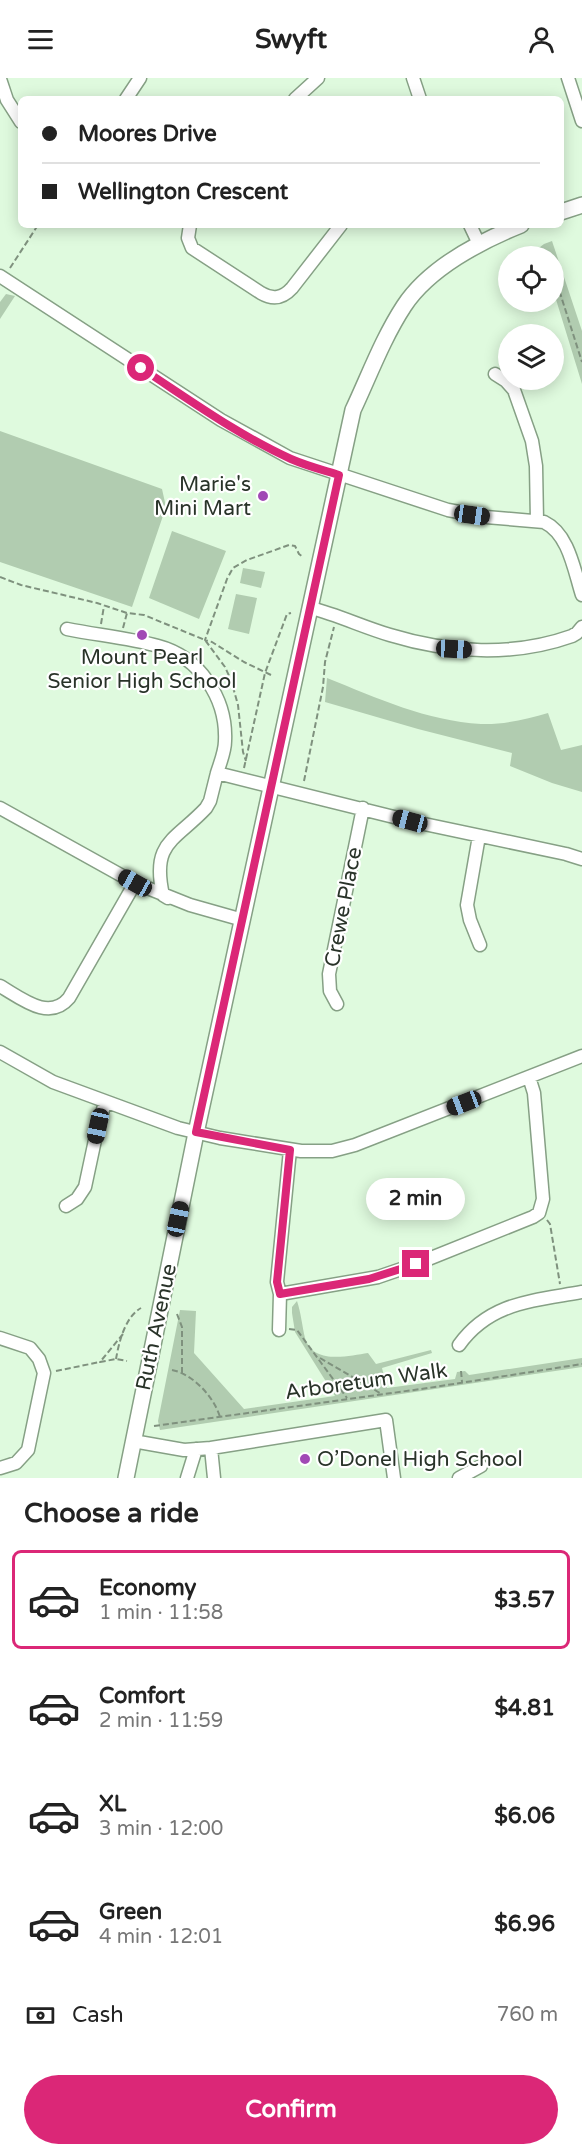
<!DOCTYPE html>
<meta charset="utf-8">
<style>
:root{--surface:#fff;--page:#f2f2f2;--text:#222;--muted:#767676;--line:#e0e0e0;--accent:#db2777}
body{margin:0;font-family:"Varela Round",sans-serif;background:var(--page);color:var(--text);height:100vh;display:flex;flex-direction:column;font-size:22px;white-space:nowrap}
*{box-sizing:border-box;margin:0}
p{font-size:20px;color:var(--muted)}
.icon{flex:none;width:33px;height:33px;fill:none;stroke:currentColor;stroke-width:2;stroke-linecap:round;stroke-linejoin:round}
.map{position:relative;height:1400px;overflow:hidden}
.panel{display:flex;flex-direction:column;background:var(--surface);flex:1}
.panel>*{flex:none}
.banner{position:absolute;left:18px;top:18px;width:546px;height:132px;border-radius:9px;box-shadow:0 3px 15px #0003;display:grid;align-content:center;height:132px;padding:0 24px;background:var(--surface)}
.controls{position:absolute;left:498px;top:168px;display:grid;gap:12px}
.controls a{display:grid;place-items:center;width:66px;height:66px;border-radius:50%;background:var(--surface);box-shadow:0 3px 15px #0003;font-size:30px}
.end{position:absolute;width:27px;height:27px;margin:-14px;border:8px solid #db2777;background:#fff;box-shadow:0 0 0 3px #fff}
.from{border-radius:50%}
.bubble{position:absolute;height:42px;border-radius:21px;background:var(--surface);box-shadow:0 3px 15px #0003;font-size:20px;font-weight:700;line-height:42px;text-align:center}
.car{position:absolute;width:18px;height:36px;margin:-18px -9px;border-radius:8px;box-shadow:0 0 4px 2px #0007;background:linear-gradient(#222 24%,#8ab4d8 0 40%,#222 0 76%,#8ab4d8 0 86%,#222 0)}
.banner b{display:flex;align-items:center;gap:21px;height:57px;font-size:22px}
.banner b+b{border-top:2px solid var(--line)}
.banner i{width:15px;height:15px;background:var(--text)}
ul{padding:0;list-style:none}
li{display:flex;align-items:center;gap:18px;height:99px;margin:0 12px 9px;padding:0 12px;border:3px solid transparent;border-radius:9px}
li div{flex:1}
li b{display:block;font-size:22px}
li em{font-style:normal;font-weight:700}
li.on{border-color:var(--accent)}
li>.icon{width:54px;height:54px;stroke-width:1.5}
h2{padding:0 24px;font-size:27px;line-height:72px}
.pay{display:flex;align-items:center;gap:15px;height:66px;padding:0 24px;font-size:22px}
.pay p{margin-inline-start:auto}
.primary-button{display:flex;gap:12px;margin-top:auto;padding:12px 24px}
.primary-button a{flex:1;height:69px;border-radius:36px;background:var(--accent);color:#fff;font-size:24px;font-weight:700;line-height:69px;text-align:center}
header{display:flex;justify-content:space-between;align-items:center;height:78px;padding:0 24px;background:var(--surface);font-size:27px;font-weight:700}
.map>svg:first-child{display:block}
.green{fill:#b1ccb0}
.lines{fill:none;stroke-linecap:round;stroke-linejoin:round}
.minor-casing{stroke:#86a085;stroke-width:15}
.major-casing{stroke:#86a085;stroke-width:18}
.path{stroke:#7f917e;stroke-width:2;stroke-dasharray:6 3;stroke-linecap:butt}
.minor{stroke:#fff;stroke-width:12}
.major{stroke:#fff;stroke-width:15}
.route{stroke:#db2777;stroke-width:8}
.poi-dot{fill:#a149b5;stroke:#fff;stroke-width:2}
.labels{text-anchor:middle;stroke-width:4.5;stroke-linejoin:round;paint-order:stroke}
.poi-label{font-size:21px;fill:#293329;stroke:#fff;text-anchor:end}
.street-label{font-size:21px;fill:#293329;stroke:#fff}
</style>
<header><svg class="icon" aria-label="menu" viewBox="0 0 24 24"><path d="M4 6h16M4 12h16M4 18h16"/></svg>Swyft<svg class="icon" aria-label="person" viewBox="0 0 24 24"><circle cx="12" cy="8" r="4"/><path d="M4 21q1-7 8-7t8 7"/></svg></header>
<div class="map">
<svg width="582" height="1400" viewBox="0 0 582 1400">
<rect width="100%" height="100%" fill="#dffade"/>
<path class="green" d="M 552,163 L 582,253 L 582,306 L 554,215 L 554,178 L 543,178 L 540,174 L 535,173 L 544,166 Z
M 6,216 L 15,218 L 0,241 L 0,224 Z
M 0,353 L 162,411 L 166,429 L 132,529 L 0,484 Z
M 172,453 L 226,473 L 199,541 L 149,520 Z
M 243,490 L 265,494 L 261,510 L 240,505 Z
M 236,516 L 257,520 L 249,556 L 228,551 Z
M 327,600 C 377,620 427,643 481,646 C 503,647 527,641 548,635 L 561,672 L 582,667 L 582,714 L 552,705 L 510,688 L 512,675 L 418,651 L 325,624 Z
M 297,1223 C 301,1235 302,1247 305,1260 C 313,1287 348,1278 368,1275 L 376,1286 L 431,1272 L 432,1275 L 382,1290 L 387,1310 L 455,1301 L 457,1294 L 465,1293 L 469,1297 L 582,1280 L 582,1289 L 160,1352 L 158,1343 L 180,1232 L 196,1233 L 194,1275 L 244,1331 L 335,1318 L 295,1254 L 292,1235 L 292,1229 Z"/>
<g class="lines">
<g class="minor-casing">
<path id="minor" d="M 413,0 L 420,21
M 568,0 L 582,43
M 0,1 L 7,22 L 21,44
M 126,21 L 140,0
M 295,21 L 318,0
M 190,147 L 188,160 L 192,170 L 261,215 C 273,222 283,220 292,210 L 341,147
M 470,147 L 479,166
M 0,198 L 221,342 L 290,380 L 448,432 L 486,439 L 544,444 C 569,456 574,492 582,517
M 495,296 L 506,303 L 514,312 L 532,363 L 536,388 L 537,443
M 311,530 C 338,537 363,549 390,557 C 449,575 513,579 572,558 L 577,555 L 582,549
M 67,551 C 97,557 129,560 158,568 C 200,579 227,621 225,663 C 225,674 220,685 217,695 L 410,743 L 566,776 L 582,781
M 0,730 L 135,805 L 190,827 L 243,842
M 479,758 L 467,827 L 470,842 L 480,867
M 168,820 L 163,817 C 151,764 175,763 206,730 L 210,723 L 217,695
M 0,908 C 21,920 49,944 69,920 L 135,805
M 337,926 L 330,913 L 329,896 L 363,730
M 0,974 L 53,1004 L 178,1050 L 220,1060 L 301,1073 L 332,1073 L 355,1067 L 582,978
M 290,1072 L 277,1204 L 280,1216 L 378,1199 L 416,1186 L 533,1139 L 539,1135 L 543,1121 L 534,1015 L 529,999
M 66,1128 L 77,1121 L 85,1109 L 98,1048 L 105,1025
M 279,1252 L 280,1216
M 0,1260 L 30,1270 L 39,1281 L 44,1295 L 28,1372 L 16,1385 L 0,1390
M 459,1267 C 490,1224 533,1223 582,1214
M 133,1363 L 184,1372 L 211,1370 L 214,1400
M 211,1370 L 386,1342 L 394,1400
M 187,1400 L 196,1371
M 459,1400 L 481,1388"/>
</g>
<g class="major-casing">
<path id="major" d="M 561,134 L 582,127
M 126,1400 L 196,1055 L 353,332 C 369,298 383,260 404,228 C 429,190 481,163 521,147"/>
</g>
<path class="path" d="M 546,174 L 548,178
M 10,190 L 38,147
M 554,196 L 582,284
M 0,499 L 21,507 L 97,525 L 127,535 L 144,537 L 205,562 L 225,589 L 231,602 L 238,627 L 243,674 L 246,683
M 101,546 L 104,528
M 123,550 L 127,535
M 271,597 L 244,584 L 212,564 L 205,562 L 227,501 L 233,490 L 247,482 L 289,467 L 295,468 L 299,476 L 303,479
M 244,690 L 265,595 L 287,536 L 291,535
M 304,703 L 323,609 L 325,584 L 334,549
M 547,1142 L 550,1146 L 560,1206
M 177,1236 L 182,1249 L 182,1295
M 289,1251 L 297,1252 L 347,1320
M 123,1256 L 100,1284 L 116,1281 L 127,1283
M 320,1280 L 380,1315
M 116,1281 C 119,1264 125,1239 141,1230
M 172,1292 C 193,1296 214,1319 220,1339
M 56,1293 L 100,1284
M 461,1293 L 462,1304
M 154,1348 L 428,1310 L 582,1286"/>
<use href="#minor" class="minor"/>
<use href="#major" class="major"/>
</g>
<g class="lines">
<path class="route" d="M 141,290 C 190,322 238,357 291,381 C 307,388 323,392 339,397 L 196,1054 L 290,1072 L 277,1204 L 280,1216 L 369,1201 L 416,1186"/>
</g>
<g class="poi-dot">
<circle cx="263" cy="418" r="6"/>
<circle cx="142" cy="557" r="6"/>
<circle cx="305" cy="1381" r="6"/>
</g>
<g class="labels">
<g class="poi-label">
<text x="251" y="413">Marie's<tspan x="251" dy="24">Mini Mart</tspan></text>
<text x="142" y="586" text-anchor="middle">Mount Pearl<tspan x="142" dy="24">Senior High School</tspan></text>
<text x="317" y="1388" text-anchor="start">O’Donel High School</text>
</g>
<g class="street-label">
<text transform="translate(343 829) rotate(-79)" y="7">Crewe Place</text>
<text transform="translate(156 1249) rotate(-78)" y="7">Ruth Avenue</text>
<text transform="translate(366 1303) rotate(-8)" y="7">Arboretum Walk</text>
</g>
</g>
</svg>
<div class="controls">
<a><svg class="icon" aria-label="locate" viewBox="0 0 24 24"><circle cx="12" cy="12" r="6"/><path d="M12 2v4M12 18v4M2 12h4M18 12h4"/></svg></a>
<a><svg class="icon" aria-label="layers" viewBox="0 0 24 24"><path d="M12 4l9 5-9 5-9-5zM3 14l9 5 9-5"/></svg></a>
</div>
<i class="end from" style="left:141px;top:290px"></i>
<i class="end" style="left:416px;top:1186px"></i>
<div class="bubble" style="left:366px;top:1100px;width:99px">2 min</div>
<i class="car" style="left:472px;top:437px;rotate:98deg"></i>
<i class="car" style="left:454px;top:571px;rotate:93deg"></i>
<i class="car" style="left:410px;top:743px;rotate:285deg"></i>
<i class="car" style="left:135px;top:805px;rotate:299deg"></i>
<i class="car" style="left:464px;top:1025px;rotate:249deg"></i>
<i class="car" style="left:98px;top:1048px;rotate:192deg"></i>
<i class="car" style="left:178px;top:1141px;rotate:12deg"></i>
<div class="banner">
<b><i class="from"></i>Moores Drive</b>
<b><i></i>Wellington Crescent</b>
</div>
</div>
<section class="panel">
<h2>Choose a ride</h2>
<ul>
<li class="on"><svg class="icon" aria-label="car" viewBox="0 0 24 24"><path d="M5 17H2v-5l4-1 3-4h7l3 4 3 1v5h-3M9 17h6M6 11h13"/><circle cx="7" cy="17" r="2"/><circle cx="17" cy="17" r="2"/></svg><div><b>Economy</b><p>1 min · 11:58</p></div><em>$3.57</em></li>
<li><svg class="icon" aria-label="car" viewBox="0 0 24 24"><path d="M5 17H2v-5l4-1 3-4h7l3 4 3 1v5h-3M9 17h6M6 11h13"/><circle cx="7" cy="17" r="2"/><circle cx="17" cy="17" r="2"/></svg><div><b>Comfort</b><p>2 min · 11:59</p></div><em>$4.81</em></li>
<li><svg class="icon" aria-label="car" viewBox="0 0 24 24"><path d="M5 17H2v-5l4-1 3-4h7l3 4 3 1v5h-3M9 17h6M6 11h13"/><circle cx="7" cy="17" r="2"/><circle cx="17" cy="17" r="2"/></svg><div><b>XL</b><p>3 min · 12:00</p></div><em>$6.06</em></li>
<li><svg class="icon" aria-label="car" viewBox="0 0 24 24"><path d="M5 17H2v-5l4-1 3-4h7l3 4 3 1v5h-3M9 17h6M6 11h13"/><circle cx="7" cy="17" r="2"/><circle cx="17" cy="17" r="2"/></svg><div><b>Green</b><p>4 min · 12:01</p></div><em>$6.96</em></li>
</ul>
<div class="pay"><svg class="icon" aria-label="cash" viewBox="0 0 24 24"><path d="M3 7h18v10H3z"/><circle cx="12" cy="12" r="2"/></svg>Cash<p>760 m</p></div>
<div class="primary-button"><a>Confirm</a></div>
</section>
